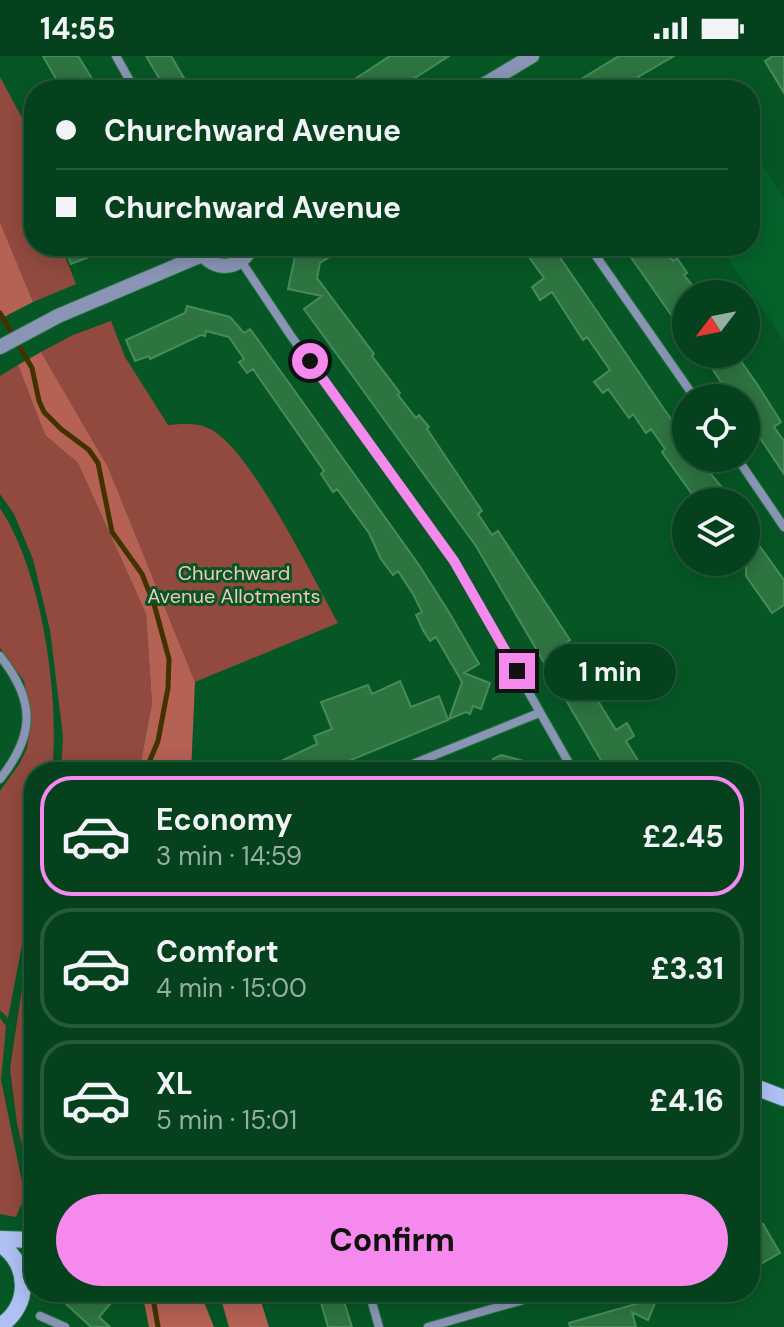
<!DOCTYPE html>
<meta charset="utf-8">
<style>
:root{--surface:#04411c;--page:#124c29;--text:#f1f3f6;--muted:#97afa3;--line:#255a3b;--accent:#f689ee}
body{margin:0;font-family:"DM Sans",sans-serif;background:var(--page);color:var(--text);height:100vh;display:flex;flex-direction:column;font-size:30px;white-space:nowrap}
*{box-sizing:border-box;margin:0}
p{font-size:26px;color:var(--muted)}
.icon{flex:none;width:44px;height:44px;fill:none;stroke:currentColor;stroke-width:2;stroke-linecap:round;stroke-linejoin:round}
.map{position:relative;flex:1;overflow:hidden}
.sheet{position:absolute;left:24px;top:706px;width:736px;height:540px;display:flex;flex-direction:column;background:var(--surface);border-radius:32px;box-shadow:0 4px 20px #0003,0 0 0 2px var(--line)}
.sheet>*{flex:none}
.guide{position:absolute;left:24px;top:24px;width:736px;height:176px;border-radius:32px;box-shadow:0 4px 20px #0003,0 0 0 2px var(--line);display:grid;align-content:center;height:176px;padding:0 32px;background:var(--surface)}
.needle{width:52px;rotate:238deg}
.buttons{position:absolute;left:672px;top:224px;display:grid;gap:16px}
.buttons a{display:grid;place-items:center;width:88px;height:88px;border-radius:50%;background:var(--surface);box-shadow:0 4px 20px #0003,0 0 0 2px var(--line);font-size:40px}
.end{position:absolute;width:36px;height:36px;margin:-18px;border:10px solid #f689ee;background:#111;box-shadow:0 0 0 4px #111}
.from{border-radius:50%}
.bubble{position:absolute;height:56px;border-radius:28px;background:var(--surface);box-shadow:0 4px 20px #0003,0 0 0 2px var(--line);font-size:26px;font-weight:700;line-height:56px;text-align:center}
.guide b{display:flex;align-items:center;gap:28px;height:76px;font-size:30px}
.guide b+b{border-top:2px solid var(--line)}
.guide i{width:20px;height:20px;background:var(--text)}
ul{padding:14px 0 0;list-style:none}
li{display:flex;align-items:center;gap:24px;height:120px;margin:0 16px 12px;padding:0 16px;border:4px solid var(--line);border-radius:32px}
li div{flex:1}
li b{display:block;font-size:30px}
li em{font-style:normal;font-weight:700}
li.on{border-color:var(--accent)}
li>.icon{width:72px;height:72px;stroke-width:1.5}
.action{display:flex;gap:16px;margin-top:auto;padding:16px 32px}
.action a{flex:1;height:92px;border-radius:48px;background:var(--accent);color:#111;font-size:32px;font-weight:700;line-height:92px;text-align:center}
.status{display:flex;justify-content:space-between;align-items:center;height:56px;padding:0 40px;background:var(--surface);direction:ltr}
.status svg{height:22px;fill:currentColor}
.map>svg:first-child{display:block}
.built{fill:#05622b}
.green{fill:#924a3f}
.forest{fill:#b56154}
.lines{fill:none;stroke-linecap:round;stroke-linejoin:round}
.stream{stroke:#413200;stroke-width:5}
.building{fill:#2e7441;stroke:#478c58;stroke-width:2}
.minor-casing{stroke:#2c7446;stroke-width:10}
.tertiary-casing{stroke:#2c7446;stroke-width:16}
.secondary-casing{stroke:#2c7446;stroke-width:18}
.minor{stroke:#8a95b6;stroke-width:8}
.tertiary{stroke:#8a95b6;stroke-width:14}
.secondary{stroke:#afc1f4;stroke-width:16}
.route{stroke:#f689ee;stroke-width:10}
.labels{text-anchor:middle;stroke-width:6;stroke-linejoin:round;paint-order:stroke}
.park-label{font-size:20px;fill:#f6c6bd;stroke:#065725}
</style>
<div class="status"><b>14:55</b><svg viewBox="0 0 49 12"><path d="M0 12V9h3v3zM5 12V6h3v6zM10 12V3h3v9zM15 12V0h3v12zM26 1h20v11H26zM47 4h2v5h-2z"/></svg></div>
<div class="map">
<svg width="784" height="1271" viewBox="0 0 784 1271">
<rect width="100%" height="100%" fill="#065725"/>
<path class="built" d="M 750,87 L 784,144 L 784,284 L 719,190 L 750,190 Z"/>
<path class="green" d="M 0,21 L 34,84 L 34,190 L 61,190 L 76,228 L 33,246 L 0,166 Z
M 111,265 L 125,301 L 168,369 C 182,368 197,366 210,373 C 250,392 314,524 338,567 L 195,626 L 108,411 L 41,296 L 73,279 Z
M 18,309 L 45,379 L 78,407 L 146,558 L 152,647 L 139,716 L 61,716 L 63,680 L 50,574 L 33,503 L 14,458 L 0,438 L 0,320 Z
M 0,452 C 42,515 60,641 52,716 L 34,716 L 34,826 L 8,962 L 0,954 L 0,735 L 20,707 L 27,692 L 31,662 L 24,625 L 0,592 Z
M 24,919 L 34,921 L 34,1105 L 27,1112 L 17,1067 L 10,1013 Z
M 0,962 L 6,970 L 1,1024 L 23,1131 L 22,1147 L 16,1161 L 0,1158 Z"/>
<path class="forest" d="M 0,166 L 33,246 L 0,263 Z
M 41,296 L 108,411 L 195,626 L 191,716 L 139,716 L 152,647 L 146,558 L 78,407 L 45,379 L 18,309 Z
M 142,1236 L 200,1236 L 214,1271 L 149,1271 Z
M 219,1236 L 258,1236 L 269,1271 L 229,1271 Z"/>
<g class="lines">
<path class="stream" d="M 0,257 L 32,312 L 39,345 L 44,356 L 61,373 L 89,394 L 98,407 L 112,476 L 142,518 L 154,548 L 169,603 L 168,632 L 158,685 L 145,716
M 152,1236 L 158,1271"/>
</g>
<path class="building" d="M 43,0 L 78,0 L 99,34 L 70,34 L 66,27 L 60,30 Z
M 146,0 L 171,0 L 191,34 L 166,34 Z
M 390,0 L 449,0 L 396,34 L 338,34 Z
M 619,0 L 674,0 L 638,21 L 642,28 L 632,34 L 563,34 Z
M 773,0 L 784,0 L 784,37 L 765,5 Z
M 64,190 L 114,190 L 115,191 L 71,208 Z
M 300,190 L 347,190 L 320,207 L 317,222 L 374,298 L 372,300 L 400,337 L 398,339 L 416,362 L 419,359 L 429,371 L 427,373 L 482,455 L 478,458 L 492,479 L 498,475 L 553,558 L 570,584 L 563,589 L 590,635 L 598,630 L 605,641 L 598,645 L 616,674 L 627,667 L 634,680 L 626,685 L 645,716 L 608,716 L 476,490 L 304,253 L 322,240 L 288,233 L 295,200 Z
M 521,190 L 552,190 L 686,385 L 686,402 L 698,402 L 729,440 L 720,446 L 704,446 L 696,435 L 692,438 L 662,396 L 665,393 L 651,373 L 646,377 L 633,358 L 629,362 L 608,333 L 603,337 L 594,326 L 610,314 L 587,281 L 583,284 L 552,236 L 540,244 L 532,231 L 544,222 Z
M 623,190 L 662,190 L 673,205 L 677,202 L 687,217 L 684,219 L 695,233 L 686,238 L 686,280 Z
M 187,250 L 230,261 L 244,277 L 250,273 L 294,334 L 419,509 L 450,558 L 479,608 L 464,617 L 490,627 L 481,653 L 473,650 L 470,658 L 466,656 L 449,663 L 462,626 L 436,581 L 430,585 L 423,574 L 416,559 L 422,556 L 413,538 L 398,515 L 393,519 L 381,503 L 369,477 L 337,433 L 333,436 L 321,418 L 324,415 L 253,313 L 247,317 L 239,306 L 244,303 L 229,281 L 206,275 L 205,280 L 201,279 L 150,303 L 149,300 L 135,305 L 126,284 L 185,257 Z
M 703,298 L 736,298 L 757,328 L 781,366 L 774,371 L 784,385 L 784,418 L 746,361 L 746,342 L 731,342 Z
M 746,471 L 784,524 L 784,549 L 772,557 L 746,520 Z
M 400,625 L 411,651 L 439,640 L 448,664 L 322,716 L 258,716 L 317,688 L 314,680 L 332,673 L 321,646 L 368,629 L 372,638 Z
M 501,699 L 554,713 L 554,716 L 490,716 L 493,703 Z
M 750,1165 L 763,1168 L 780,1197 L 755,1211 L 750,1202 Z
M 53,1236 L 97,1236 L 110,1248 L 99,1261 L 110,1271 L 91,1271 Z
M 318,1236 L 341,1236 L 352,1271 L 328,1271 Z
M 657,1242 L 648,1264 L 632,1256 L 636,1271 L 570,1271 L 569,1267 Z"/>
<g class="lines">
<g class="minor-casing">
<path id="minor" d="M 116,0 L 135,34
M 589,190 L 695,342
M 241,205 L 291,280 L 454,505 L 574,716
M 737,402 L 784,471
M 0,600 C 36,645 35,679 0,723
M 393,716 L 539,657
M 369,1236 L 379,1271
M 40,1260 L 65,1271
M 428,1271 L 551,1236"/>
</g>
<g class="tertiary-casing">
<path id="tertiary" d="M 475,34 L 532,0
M 198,190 C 209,217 241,216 252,190
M 0,291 L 58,260 L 202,199"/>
</g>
<g class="secondary-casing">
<path id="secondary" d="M 750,1029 L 784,1042
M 0,1183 L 34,1184
M 0,1188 C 30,1209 31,1249 0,1270"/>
</g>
<use href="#minor" class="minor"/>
<use href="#tertiary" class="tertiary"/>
<use href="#secondary" class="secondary"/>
</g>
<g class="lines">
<path class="route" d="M 310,305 L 454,505 L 517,615"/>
</g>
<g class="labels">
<g class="park-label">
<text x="234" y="524">Churchward<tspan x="234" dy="23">Avenue Allotments</tspan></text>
</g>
</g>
</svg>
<div class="buttons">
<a><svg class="needle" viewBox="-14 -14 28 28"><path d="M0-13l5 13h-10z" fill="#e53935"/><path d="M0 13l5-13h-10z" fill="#97afa3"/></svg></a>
<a><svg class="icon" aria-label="locate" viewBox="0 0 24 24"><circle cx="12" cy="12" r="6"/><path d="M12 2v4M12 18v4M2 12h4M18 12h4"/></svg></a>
<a><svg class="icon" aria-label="layers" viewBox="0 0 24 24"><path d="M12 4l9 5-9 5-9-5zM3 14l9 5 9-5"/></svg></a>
</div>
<i class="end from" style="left:310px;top:305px"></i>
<i class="end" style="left:517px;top:615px"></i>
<div class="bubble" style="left:544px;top:588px;width:132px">1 min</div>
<div class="guide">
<b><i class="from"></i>Churchward Avenue</b>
<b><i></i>Churchward Avenue</b>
</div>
<section class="sheet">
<ul>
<li class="on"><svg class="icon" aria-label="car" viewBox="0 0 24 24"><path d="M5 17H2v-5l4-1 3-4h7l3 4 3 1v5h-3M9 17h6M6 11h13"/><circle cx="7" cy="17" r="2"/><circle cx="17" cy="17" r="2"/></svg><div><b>Economy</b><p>3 min · 14:59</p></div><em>£2.45</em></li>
<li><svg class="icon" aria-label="car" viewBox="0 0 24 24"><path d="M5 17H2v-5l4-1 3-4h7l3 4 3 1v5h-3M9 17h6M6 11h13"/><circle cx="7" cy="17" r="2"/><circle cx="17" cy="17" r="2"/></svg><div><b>Comfort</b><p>4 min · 15:00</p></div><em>£3.31</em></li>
<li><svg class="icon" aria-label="car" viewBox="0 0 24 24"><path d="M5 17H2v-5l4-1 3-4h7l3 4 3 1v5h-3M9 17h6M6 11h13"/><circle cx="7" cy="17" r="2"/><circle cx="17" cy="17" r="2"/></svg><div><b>XL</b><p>5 min · 15:01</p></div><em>£4.16</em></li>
</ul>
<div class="action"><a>Confirm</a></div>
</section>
</div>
